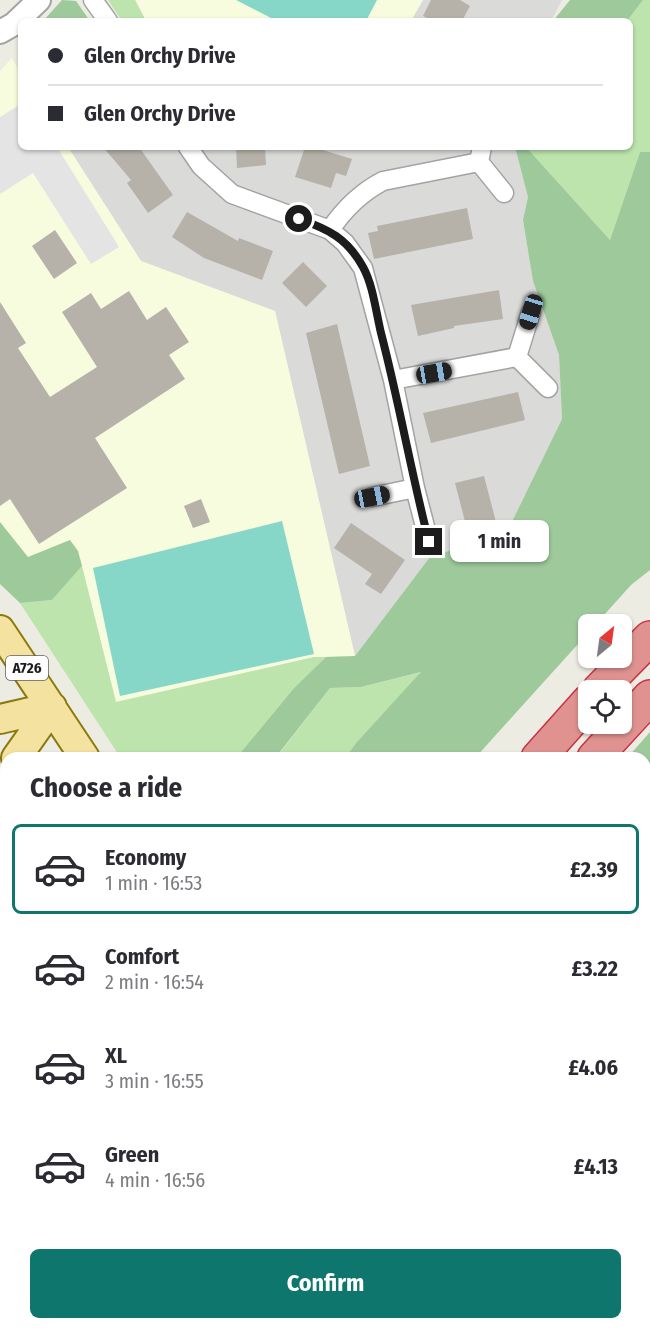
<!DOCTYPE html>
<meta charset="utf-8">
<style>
:root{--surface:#fff;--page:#f2f2f3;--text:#2b2b33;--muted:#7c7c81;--line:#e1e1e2;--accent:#0f766e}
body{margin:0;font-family:"Fira Sans Condensed",sans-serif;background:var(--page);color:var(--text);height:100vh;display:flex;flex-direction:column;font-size:22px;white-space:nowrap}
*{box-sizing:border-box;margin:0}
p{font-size:20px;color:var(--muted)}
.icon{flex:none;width:33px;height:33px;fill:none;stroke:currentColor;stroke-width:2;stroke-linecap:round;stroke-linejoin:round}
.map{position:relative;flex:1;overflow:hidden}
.side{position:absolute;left:0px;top:752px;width:651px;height:578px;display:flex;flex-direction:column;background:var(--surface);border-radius:18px 18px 0 0;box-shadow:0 2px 4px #0004}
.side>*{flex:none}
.guide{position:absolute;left:18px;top:18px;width:615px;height:132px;border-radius:9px;box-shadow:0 2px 4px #0004;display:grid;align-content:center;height:132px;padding:0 30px;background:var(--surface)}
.needle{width:39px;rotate:29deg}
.fabs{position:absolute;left:578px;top:614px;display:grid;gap:12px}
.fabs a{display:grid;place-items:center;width:54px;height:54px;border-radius:9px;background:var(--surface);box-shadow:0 2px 4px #0004;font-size:30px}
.end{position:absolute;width:27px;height:27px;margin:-14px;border:8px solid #1c1c1c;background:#fff;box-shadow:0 0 0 3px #fff}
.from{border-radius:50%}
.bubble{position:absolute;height:42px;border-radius:9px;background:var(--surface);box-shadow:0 2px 4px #0004;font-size:20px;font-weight:700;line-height:42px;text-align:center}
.car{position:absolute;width:18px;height:36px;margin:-18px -9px;border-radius:8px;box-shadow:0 0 4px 2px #0007;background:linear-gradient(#222 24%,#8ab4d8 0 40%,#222 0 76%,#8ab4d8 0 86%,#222 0)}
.guide b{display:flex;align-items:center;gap:21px;height:57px;font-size:22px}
.guide b+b{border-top:2px solid var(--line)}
.guide i{width:15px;height:15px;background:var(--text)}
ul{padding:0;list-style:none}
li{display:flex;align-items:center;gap:18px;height:90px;margin:0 12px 9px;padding:0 18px;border:3px solid transparent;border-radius:9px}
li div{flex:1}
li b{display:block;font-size:22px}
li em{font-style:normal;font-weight:700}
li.active{border-color:var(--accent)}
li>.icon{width:54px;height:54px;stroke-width:1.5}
h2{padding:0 30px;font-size:27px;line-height:72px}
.button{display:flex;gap:12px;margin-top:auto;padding:12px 30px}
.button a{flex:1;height:69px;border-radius:9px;background:var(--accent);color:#fff;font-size:24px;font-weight:700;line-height:69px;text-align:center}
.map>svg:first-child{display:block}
.residential{fill:#dadad9}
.education{fill:#f6fcdd}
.grass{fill:#bce4ac}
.forest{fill:#9ec99b}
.park{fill:#c2f5d1}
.pitch{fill:#86d7c8}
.parking{fill:#e4e4e4}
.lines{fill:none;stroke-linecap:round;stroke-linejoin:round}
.stream{stroke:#a6c2d8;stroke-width:6}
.building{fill:#b6b2a9}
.minor-casing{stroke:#a3a3a3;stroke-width:21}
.tertiary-casing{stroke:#a3a3a3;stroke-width:26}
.primary-casing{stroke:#8a7a0b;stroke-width:32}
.motorway-casing{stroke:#ca3145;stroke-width:36}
.minor{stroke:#fff;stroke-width:18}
.tertiary{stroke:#fff;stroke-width:22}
.primary{stroke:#f4e2a1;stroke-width:28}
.motorway{stroke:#df9290;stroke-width:33}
.route{stroke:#1c1c1c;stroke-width:8}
.labels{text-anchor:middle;stroke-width:6;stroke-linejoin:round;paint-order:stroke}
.shield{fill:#fff;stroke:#606060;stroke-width:1.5}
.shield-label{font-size:15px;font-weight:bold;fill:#1c1c1c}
</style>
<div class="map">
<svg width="650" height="1328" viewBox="0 0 650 1328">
<rect width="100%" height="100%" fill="#edece3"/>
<path class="residential" d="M 135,0 L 562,0 L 551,21 L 125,21 Z
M 68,147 L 515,147 L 528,197 L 523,220 L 533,281 L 559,355 L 562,419 L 507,532 L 430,557 L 355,656 L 275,311 L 141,261 Z"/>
<path class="education" d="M 135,0 L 423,0 L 411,21 L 146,21 Z
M 12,58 L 21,74 L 21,147 L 68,147 L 141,261 L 275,311 L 355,656 L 314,657 L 116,702 L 78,551 L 16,583 L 0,559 L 0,71 Z"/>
<path class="grass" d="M 108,0 L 135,0 L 146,21 L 122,21 Z
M 643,0 L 650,0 L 650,152 L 640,152 L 610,240 L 526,147 L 630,147 L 630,21 L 627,21 Z
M 82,566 L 116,702 L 314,657 L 326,657 L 294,688 L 237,757 L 120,757 L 20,603 L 52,600 Z
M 422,672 L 356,743 L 346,757 L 276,758 L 330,688 L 361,687 Z
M 0,810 L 6,811 L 6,900 L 0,904 Z
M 6,1014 L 6,1112 L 0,1111 L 0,1016 Z
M 55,1323 L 134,1323 L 131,1328 L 47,1328 Z
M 401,1323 L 429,1323 L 432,1328 L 405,1328 Z"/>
<path class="forest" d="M 62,0 L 76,1 L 90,21 L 43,21 Z
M 570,0 L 643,0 L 627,21 L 553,21 Z
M 515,147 L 526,147 L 610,240 L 640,152 L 650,152 L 650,570 L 631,585 L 596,624 L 588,624 L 588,633 L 476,757 L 346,757 L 356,743 L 421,672 L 361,687 L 330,688 L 276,757 L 237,757 L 294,688 L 326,657 L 355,656 L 430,557 L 507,532 L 562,419 L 559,355 L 533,281 L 523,220 L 528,197 Z
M 0,522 L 28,557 L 70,540 L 78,551 L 82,566 L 52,600 L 20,603 L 0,584 Z
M 650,732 L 650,768 L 645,775 L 645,758 L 628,757 Z
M 650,864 L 650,1131 L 645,1138 L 645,872 Z
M 6,900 L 6,980 L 0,980 L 0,904 Z
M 0,1111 L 6,1112 L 6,1236 L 0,1233 Z
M 0,1285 L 6,1286 L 6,1323 L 55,1323 L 47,1328 L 0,1328 Z
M 243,1323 L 290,1323 L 288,1328 L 241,1328 Z"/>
<path class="park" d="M 650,965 L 650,1328 L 478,1328 L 476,1323 L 645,1323 L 645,972 Z"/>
<path class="pitch" d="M 236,0 L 377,0 L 366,21 L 277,21 Z
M 282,521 L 314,654 L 120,696 L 93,568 Z"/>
<path class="parking" d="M 21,104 L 21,147 L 57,147 L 119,247 L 91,264 L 33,173 L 0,194 L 0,117 Z"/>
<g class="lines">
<path class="stream" d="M 645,1046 L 650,1039"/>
</g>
<path class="building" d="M 431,0 L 460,0 L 470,6 L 462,21 L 433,21 L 423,16 Z
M 103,147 L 139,147 L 173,195 L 148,213 L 127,183 L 131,180 Z
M 236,147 L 265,147 L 266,165 L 237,168 Z
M 305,147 L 313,147 L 352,159 L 346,176 L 336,173 L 331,188 L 295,177 Z
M 467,208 L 473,239 L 374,259 L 368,233 L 378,231 L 377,226 Z
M 187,212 L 238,241 L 239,238 L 273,251 L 262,280 L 204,258 L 172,237 Z
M 55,230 L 77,263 L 54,279 L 32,246 Z
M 303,262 L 327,286 L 306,307 L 282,283 Z
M 499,290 L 503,319 L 454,326 L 454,328 L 418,336 L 411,305 Z
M 129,291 L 147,320 L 166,307 L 189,342 L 169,355 L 185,379 L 95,438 L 127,488 L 39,544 L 10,499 L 0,506 L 0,302 L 26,343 L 18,348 L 50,397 L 97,367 L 62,312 L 91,293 L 101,309 Z
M 337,324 L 370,466 L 339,474 L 306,333 Z
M 518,392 L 525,420 L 431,443 L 423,413 Z
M 484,476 L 497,526 L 468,533 L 455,483 Z
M 201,499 L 210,522 L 193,528 L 184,506 Z
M 351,523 L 405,560 L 381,594 L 365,584 L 372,574 L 334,548 Z"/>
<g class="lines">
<g class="minor-casing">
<path id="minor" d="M 93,0 L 108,21
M 188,147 L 201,166 L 232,194 L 330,230 L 345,243 L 363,268 L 393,380 L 415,488 L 429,542
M 482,147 L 479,162 L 504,193
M 330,230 C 344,209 360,193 383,181 L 479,162
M 531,312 L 517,357 L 548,388
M 393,380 L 517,357
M 372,497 L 415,488"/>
</g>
<g class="tertiary-casing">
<path id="tertiary" d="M 0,32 L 14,24 L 39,0"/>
</g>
<g class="primary-casing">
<path id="primary" d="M 0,630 L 85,758
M 0,719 L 52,707
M 16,758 L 52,707
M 378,1323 L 382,1328"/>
</g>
<g class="motorway-casing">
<path id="motorway" d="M 599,690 L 650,638
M 538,758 L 588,702
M 594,758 L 650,697
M 645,818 L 650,811
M 0,1008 L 6,1006
M 0,1272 L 6,1274
M 450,1323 L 451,1328
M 157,1328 L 160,1323
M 203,1328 L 206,1323
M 300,1328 L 302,1323"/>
</g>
<use href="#minor" class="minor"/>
<use href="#tertiary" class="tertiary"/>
<use href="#primary" class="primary"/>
<use href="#motorway" class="motorway"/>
</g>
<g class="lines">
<path class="route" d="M 299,219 C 328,229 347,238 363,267 C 373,285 376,312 381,333 C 399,402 411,472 429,542"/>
</g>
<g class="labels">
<rect class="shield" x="6" y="656" width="42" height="24" rx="4.5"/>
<g class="shield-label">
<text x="27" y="673">A726</text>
</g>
</g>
</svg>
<div class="fabs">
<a><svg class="needle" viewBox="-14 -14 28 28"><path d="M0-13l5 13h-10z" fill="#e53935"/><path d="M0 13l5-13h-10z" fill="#7c7c81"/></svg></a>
<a><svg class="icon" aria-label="locate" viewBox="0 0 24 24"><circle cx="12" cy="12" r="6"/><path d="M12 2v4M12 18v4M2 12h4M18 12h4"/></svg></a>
</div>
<i class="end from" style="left:299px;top:219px"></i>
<i class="end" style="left:429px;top:542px"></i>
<div class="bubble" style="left:450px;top:520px;width:99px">1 min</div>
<i class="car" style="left:531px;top:312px;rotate:197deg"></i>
<i class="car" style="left:434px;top:373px;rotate:80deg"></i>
<i class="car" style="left:372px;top:497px;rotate:79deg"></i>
<div class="guide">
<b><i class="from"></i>Glen Orchy Drive</b>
<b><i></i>Glen Orchy Drive</b>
</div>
<section class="side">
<h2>Choose a ride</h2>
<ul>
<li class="active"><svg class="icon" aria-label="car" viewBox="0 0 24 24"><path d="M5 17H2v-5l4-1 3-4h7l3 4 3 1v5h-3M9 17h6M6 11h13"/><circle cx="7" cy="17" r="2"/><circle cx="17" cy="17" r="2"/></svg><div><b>Economy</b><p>1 min · 16:53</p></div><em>£2.39</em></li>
<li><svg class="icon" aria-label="car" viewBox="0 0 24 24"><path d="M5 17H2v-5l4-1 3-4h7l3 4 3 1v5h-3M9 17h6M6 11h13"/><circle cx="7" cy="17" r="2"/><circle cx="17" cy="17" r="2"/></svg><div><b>Comfort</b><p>2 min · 16:54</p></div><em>£3.22</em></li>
<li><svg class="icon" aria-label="car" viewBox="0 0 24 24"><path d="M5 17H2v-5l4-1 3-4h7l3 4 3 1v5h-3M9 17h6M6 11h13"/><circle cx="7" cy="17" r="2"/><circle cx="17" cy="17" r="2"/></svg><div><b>XL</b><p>3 min · 16:55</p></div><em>£4.06</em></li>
<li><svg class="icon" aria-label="car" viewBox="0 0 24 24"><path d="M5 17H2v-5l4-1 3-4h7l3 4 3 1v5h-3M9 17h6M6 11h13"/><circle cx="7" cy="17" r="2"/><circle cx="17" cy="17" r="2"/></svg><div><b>Green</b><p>4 min · 16:56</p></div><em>£4.13</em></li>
</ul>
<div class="button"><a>Confirm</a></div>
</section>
</div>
